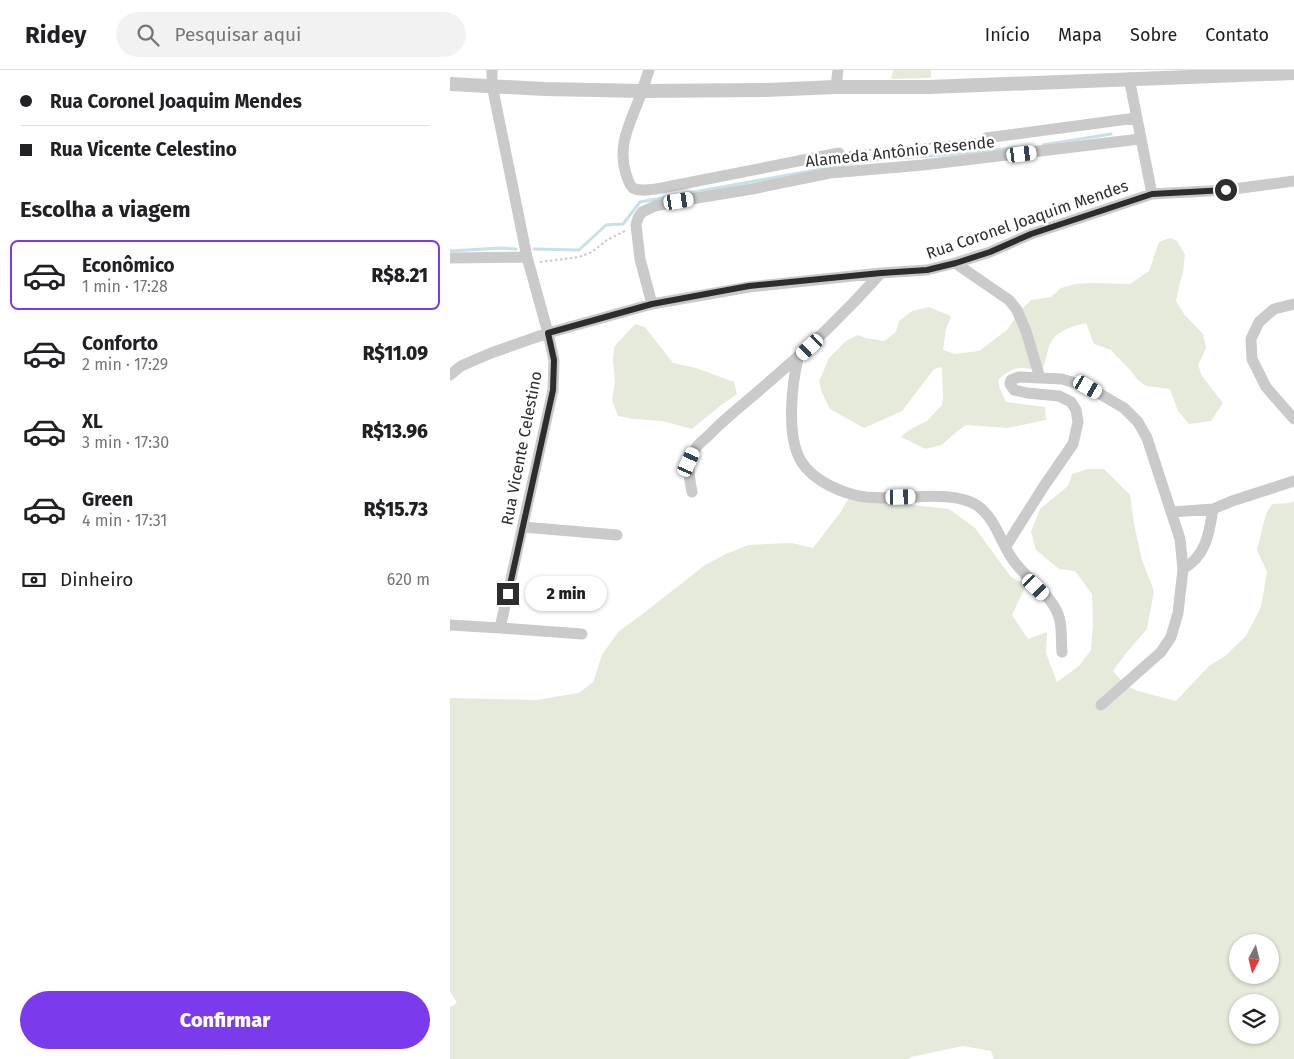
<!DOCTYPE html>
<html lang="pt">
<meta charset="utf-8">
<style>
:root{--surface:#fff;--page:#f2f2f2;--text:#202124;--muted:#757577;--line:#e0e0e0;--accent:#7c3aed}
body{margin:0;font-family:"Fira Sans",sans-serif;background:var(--page);color:var(--text);height:100vh;display:flex;flex-direction:column;font-size:19px;white-space:nowrap}
*{box-sizing:border-box;margin:0}
p{font-size:16px;color:var(--muted)}
.icon{flex:none;width:28px;height:28px;fill:none;stroke:currentColor;stroke-width:2;stroke-linecap:round;stroke-linejoin:round}
.map{position:relative;flex:1;overflow:hidden}
.sheet{display:flex;flex-direction:column;background:var(--surface);width:450px}
.sheet>*{flex:none}
.hud{display:grid;align-content:center;height:110px;padding:0 20px;background:var(--surface)}
.needle{width:32px;rotate:187deg}
.buttons{position:absolute;left:779px;top:864px;display:grid;gap:10px}
.buttons a{display:grid;place-items:center;width:50px;height:50px;border-radius:50%;background:var(--surface);box-shadow:0 1px 4px #0004;font-size:25px}
.end{position:absolute;width:22px;height:22px;margin:-11px;border:6px solid #2d2d2d;background:#fff;box-shadow:0 0 0 2px #fff}
.from{border-radius:50%}
.bubble{position:absolute;height:35px;border-radius:18px;background:var(--surface);box-shadow:0 1px 4px #0004;font-size:16px;font-weight:800;line-height:35px;text-align:center}
.car{position:absolute;width:15px;height:30px;margin:-15px -8px;border-radius:6px;box-shadow:0 0 4px 1px #0007;background:linear-gradient(#fff 24%,#345 0 40%,#fff 0 76%,#345 0 86%,#fff 0)}
.hud b{display:flex;align-items:center;gap:18px;height:48px;font-size:19px}
.hud b+b{border-top:1px solid var(--line)}
.hud i{width:12px;height:12px;background:var(--text)}
ul{padding:0;list-style:none}
li{display:flex;align-items:center;gap:15px;height:70px;margin:0 10px 8px;padding:0 10px;border:2px solid transparent;border-radius:8px}
li div{flex:1}
li b{display:block;font-size:19px}
li em{font-style:normal;font-weight:800}
li.current{border-color:var(--accent)}
li>.icon{width:45px;height:45px;stroke-width:1.5}
h2{padding:0 20px;font-size:22px;line-height:60px}
.pay{display:flex;align-items:center;gap:12px;height:55px;padding:0 20px;font-size:19px}
.pay p{margin-inline-start:auto}
.cta{display:flex;gap:10px;margin-top:auto;padding:10px 20px}
.cta a{flex:1;height:58px;border-radius:30px;background:var(--accent);color:#fff;font-size:20px;font-weight:800;line-height:58px;text-align:center}
header{display:flex;align-items:center;gap:30px;box-sizing:border-box;height:70px;padding:0 25px;background:var(--surface);border-bottom:1px solid var(--line)}
header strong{font-size:24px}
nav{display:flex;gap:28px;margin-inline-start:auto;font-size:18px}
.search{width:350px;height:45px;background:var(--page);display:flex;align-items:center;gap:12px;box-sizing:border-box;padding:0 18px;border-radius:28px;color:var(--muted);font-size:19px}
main{display:flex;flex:1;min-height:0}
.map>svg:first-child{display:block}
.green{fill:#e5eadb;fill-rule:evenodd}
.lines{fill:none;stroke-linecap:round;stroke-linejoin:round}
.stream{stroke:#c8e0e8;stroke-width:3}
.path{stroke:#cacaca;stroke-width:2;stroke-dasharray:2.5 2.5;stroke-linecap:butt}
.minor{stroke:#cacaca;stroke-width:11}
.tertiary{stroke:#cacaca;stroke-width:14}
.route{stroke:#2d2d2d;stroke-width:6}
.labels{text-anchor:middle;stroke-width:5;stroke-linejoin:round;paint-order:stroke}
.street-label{font-size:16px;fill:#2d2d2d;stroke:#fff}
</style>
<header>
<strong>Ridey</strong>
<div class="search"><svg class="icon" aria-label="search" viewBox="0 0 24 24"><circle cx="10" cy="10" r="6"/><path d="M15 15l6 6"/></svg>Pesquisar aqui</div>
<nav><a>Início</a><a>Mapa</a><a>Sobre</a><a>Contato</a></nav>
</header>
<main>
<section class="sheet">
<div class="hud">
<b><i class="from"></i>Rua Coronel Joaquim Mendes</b>
<b><i></i>Rua Vicente Celestino</b>
</div>
<h2>Escolha a viagem</h2>
<ul>
<li class="current"><svg class="icon" aria-label="car" viewBox="0 0 24 24"><path d="M5 17H2v-5l4-1 3-4h7l3 4 3 1v5h-3M9 17h6M6 11h13"/><circle cx="7" cy="17" r="2"/><circle cx="17" cy="17" r="2"/></svg><div><b>Econômico</b><p>1 min · 17:28</p></div><em>R$8.21</em></li>
<li><svg class="icon" aria-label="car" viewBox="0 0 24 24"><path d="M5 17H2v-5l4-1 3-4h7l3 4 3 1v5h-3M9 17h6M6 11h13"/><circle cx="7" cy="17" r="2"/><circle cx="17" cy="17" r="2"/></svg><div><b>Conforto</b><p>2 min · 17:29</p></div><em>R$11.09</em></li>
<li><svg class="icon" aria-label="car" viewBox="0 0 24 24"><path d="M5 17H2v-5l4-1 3-4h7l3 4 3 1v5h-3M9 17h6M6 11h13"/><circle cx="7" cy="17" r="2"/><circle cx="17" cy="17" r="2"/></svg><div><b>XL</b><p>3 min · 17:30</p></div><em>R$13.96</em></li>
<li><svg class="icon" aria-label="car" viewBox="0 0 24 24"><path d="M5 17H2v-5l4-1 3-4h7l3 4 3 1v5h-3M9 17h6M6 11h13"/><circle cx="7" cy="17" r="2"/><circle cx="17" cy="17" r="2"/></svg><div><b>Green</b><p>4 min · 17:31</p></div><em>R$15.73</em></li>
</ul>
<div class="pay"><svg class="icon" aria-label="cash" viewBox="0 0 24 24"><path d="M3 7h18v10H3z"/><circle cx="12" cy="12" r="2"/></svg>Dinheiro<p>620 m</p></div>
<div class="cta"><a>Confirmar</a></div>
</section>
<div class="map">
<svg width="844" height="989" viewBox="0 0 844 989">
<rect width="100%" height="100%" fill="#fff"/>
<path class="green" d="M 443,0 L 481,0 L 481,8 L 441,9 Z
M 720,168 L 727,171 L 735,185 L 733,203 L 729,216 L 726,231 L 734,244 L 753,264 L 756,278 L 748,295 L 752,306 L 773,333 L 761,351 L 739,354 L 728,341 L 720,319 L 696,316 L 688,310 L 680,300 L 661,280 L 644,274 L 636,253 C 620,257 603,261 598,280 C 596,288 595,292 592,300 C 570,298 566,294 548,310 L 550,319 L 556,332 L 595,337 L 596,350 L 557,358 L 516,355 L 506,362 L 492,375 L 475,379 L 451,367 L 459,360 L 477,351 L 492,335 L 493,328 L 492,297 L 484,299 L 452,341 L 414,358 L 380,339 L 372,323 L 369,312 L 379,288 L 396,271 L 408,265 L 416,268 L 434,271 L 446,262 L 449,251 L 462,241 L 479,237 L 501,246 L 496,259 L 493,280 L 505,284 L 529,281 L 557,260 L 571,240 L 581,230 L 602,227 L 602,226 L 611,218 L 626,214 L 643,213 L 680,214 L 699,201 L 709,172 Z
M 185,254 L 195,257 L 223,293 L 246,298 L 284,312 L 287,324 L 270,336 L 242,359 L 212,351 L 184,349 L 168,346 L 162,330 L 165,312 L 163,290 L 164,277 Z
M 638,399 L 654,399 L 680,425 L 684,454 L 692,490 L 704,521 L 697,559 L 677,582 L 663,601 L 675,615 L 688,621 L 726,631 L 759,596 L 775,586 L 796,566 L 811,537 L 817,502 L 807,480 L 816,444 L 822,434 L 840,433 L 844,431 L 844,989 L 544,989 L 541,981 L 513,976 L 461,987 L 459,989 L 0,989 L 0,937 L 7,933 L 0,921 L 0,628 L 86,630 L 129,623 L 143,612 L 152,585 L 168,562 L 190,546 L 255,495 L 276,484 L 298,475 L 342,473 L 363,478 L 390,443 L 399,428 L 499,439 L 525,458 L 561,507 L 576,515 L 562,545 L 578,569 L 597,562 L 596,583 L 607,612 L 629,596 L 641,580 L 643,555 L 642,524 L 625,501 L 609,499 L 586,480 L 581,461 L 590,439 L 618,416 L 622,404 ZM 788,872 L 820,872 L 820,905 L 788,905 ZM 788,932 L 820,932 L 820,965 L 788,965 Z"/>
<g class="lines">
<path class="stream" d="M 593,75 L 661,64
M 84,179 L 129,180 L 156,155 L 173,154 L 190,132 L 393,95 L 433,89 L 494,85 L 574,77
M 0,181 L 50,178 L 66,179"/>
<path class="path" d="M 399,82 L 526,69
M 90,192 L 129,187 L 142,182 L 157,170 L 177,160"/>
<path class="minor" d="M 42,0 L 42,15 L 77,187 L 98,263 L 104,290 L 103,320 L 50,558
M 199,0 C 195,12 191,25 186,37 C 177,59 168,80 176,104 C 178,109 179,115 183,118 C 192,123 212,118 222,116 L 389,83
M 679,8 L 702,124
M 386,17 L 388,0
M 536,68 L 686,48
M 0,188 L 77,187
M 505,193 L 559,230 L 567,240 L 576,261 L 590,308
M 202,234 L 190,189 L 186,155 L 188,148 L 192,142 L 205,136 L 229,131 L 302,119 L 380,103 L 473,95 L 690,69
M 844,234 L 824,239 L 809,252 L 801,269 L 802,289 L 816,317 L 844,349
M 348,288 C 342,314 337,360 348,385 C 356,406 384,420 405,425 C 422,430 444,427 461,427 C 480,426 511,424 528,436 C 548,451 551,477 567,495 C 581,513 606,529 610,551 C 612,561 611,572 612,582
M 0,305 L 11,296 L 41,283 L 98,263 L 202,234 L 299,217 L 431,203 L 477,200 L 505,193 L 540,182 L 581,164 L 702,124 L 776,120 L 844,111
M 242,422 C 239,407 236,392 246,378 C 249,373 255,369 259,365 C 278,345 299,330 319,312 C 359,278 396,242 431,203
M 722,442 L 763,439
M 73,457 L 167,465
M 556,476 L 594,416 L 623,374 L 628,352 L 626,340 L 621,332 L 609,326 L 577,323 L 564,320 L 560,314 L 561,310 L 569,307 L 612,309 L 638,317 L 674,338 L 688,352 L 697,368 L 730,469 L 733,499 L 728,543 L 721,567 L 711,582 L 651,635
M 733,499 C 756,486 759,464 763,439 L 782,431 L 844,411
M 0,555 L 50,558 L 132,564"/>
<path class="tertiary" d="M 0,14 L 95,19 L 192,21 L 316,20 L 386,17 L 479,17 L 844,3"/>
</g>
<g class="lines">
<path class="route" d="M 58,524 L 103,320 L 104,290 L 98,263 L 202,234 L 299,216 L 431,203 L 477,200 L 506,193 L 540,182 L 581,164 L 702,124 L 776,120"/>
</g>
<g class="labels">
<g class="street-label">
<text transform="translate(450 81) rotate(-6)" y="6">Alameda Antônio Resende</text>
<text transform="translate(577 149) rotate(-19)" y="6">Rua Coronel Joaquim Mendes</text>
<text transform="translate(71 378) rotate(-79)" y="6">Rua Vicente Celestino</text>
</g>
</g>
</svg>
<div class="buttons">
<a><svg class="needle" viewBox="-14 -14 28 28"><path d="M0-13l5 13h-10z" fill="#e53935"/><path d="M0 13l5-13h-10z" fill="#757577"/></svg></a>
<a><svg class="icon" aria-label="layers" viewBox="0 0 24 24"><path d="M12 4l9 5-9 5-9-5zM3 14l9 5 9-5"/></svg></a>
</div>
<i class="end from" style="left:776px;top:120px"></i>
<i class="end" style="left:58px;top:524px"></i>
<div class="bubble" style="left:75px;top:506px;width:82px">2 min</div>
<i class="car" style="left:572px;top:84px;rotate:83deg"></i>
<i class="car" style="left:229px;top:131px;rotate:81deg"></i>
<i class="car" style="left:360px;top:277px;rotate:227deg"></i>
<i class="car" style="left:638px;top:317px;rotate:120deg"></i>
<i class="car" style="left:239px;top:392px;rotate:24deg"></i>
<i class="car" style="left:451px;top:427px;rotate:89deg"></i>
<i class="car" style="left:586px;top:517px;rotate:134deg"></i>
</div>
</main>
